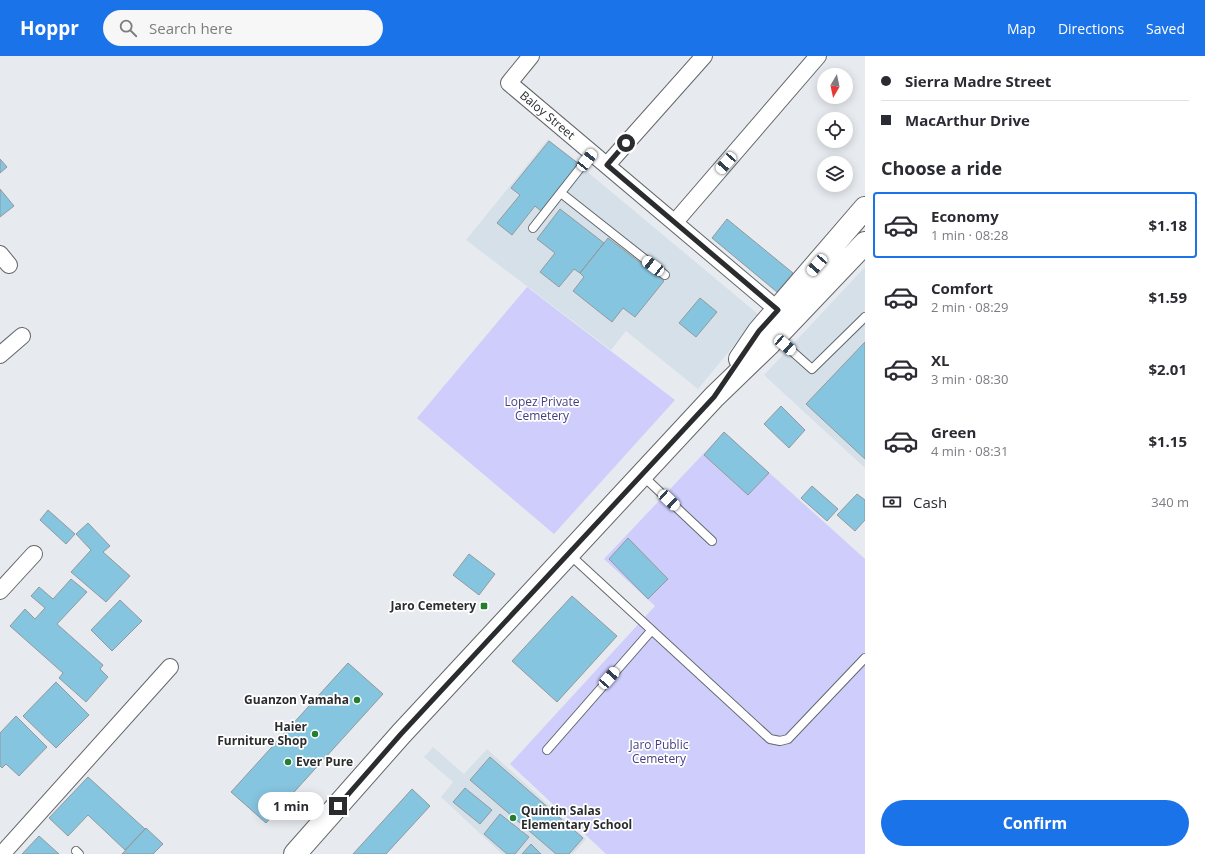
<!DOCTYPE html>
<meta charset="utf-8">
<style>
:root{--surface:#fff;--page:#f7f7f7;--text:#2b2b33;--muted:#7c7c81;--line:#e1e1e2;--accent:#1a73e8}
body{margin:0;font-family:"Open Sans",sans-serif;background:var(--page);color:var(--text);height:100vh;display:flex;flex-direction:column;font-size:15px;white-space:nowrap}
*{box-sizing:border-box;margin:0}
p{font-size:13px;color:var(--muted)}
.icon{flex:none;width:22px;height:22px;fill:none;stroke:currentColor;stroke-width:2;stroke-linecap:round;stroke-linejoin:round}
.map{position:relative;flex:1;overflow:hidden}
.sheet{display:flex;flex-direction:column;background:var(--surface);width:340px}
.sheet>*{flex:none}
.hud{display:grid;align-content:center;height:88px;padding:0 16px;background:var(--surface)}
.needle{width:26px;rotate:189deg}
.fabs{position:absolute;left:817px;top:12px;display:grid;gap:8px}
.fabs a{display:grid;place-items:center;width:36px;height:36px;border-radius:50%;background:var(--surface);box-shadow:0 2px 10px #0003;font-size:20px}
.end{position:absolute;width:18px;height:18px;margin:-9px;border:5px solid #2b2c2e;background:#fff;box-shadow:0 0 0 2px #fff}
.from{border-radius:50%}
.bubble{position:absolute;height:28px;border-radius:14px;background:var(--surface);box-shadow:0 2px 10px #0003;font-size:13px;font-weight:700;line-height:28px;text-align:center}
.car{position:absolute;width:12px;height:24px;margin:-12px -6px;border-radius:5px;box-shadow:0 0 3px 1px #0007;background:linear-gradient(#fff 24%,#345 0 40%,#fff 0 76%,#345 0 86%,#fff 0)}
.hud b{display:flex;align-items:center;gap:14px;height:38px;font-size:15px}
.hud b+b{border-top:1px solid var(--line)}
.hud i{width:10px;height:10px;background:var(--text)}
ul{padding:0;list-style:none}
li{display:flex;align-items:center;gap:12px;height:66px;margin:0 8px 6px;padding:0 8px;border:2px solid transparent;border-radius:4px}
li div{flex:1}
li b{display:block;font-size:15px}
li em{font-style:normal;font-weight:700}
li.on{border-color:var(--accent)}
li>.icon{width:36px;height:36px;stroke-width:1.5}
h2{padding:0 16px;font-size:18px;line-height:48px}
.pay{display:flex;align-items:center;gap:10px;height:44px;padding:0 16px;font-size:15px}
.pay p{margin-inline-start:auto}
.primary-button{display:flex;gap:8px;margin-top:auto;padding:8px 16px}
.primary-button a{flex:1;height:46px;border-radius:24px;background:var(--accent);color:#fff;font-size:16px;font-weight:700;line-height:46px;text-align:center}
header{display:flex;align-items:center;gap:24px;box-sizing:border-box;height:56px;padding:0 20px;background:var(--accent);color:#fff}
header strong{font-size:19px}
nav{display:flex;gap:22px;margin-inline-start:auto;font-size:14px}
.search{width:280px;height:36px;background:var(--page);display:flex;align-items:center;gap:10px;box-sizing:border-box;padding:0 14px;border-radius:22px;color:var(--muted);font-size:15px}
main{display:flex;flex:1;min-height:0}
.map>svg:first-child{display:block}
.built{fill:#d6e0e9}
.green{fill:#cecdfc}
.building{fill:#86c5df;stroke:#93999b}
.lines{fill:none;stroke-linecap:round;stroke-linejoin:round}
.service-casing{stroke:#63676a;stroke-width:10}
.minor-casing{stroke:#63676a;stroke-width:18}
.primary-casing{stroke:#63676a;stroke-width:24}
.service{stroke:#fff;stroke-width:8}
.minor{stroke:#fff;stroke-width:16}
.primary{stroke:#fff;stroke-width:22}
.route{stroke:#2b2c2e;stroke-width:5}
.poi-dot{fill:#227f30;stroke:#fff;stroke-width:1.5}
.labels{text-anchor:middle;stroke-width:3.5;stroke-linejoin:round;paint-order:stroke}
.street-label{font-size:12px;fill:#2b2c2e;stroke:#fff}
.park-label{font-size:12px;fill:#453f7f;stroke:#fff}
.poi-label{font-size:12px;font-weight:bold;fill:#2b2c2e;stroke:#fff;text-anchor:end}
</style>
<header>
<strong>Hoppr</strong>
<div class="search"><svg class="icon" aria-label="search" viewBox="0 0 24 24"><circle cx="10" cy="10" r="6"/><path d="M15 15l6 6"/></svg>Search here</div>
<nav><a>Map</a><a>Directions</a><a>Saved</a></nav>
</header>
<main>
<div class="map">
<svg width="865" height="798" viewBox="0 0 865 798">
<rect width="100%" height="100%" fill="#e7ebef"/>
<path class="built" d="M 548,83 L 759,259 L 698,333 L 626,275 L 611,294 L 466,184 Z
M 865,211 L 865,412 L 764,319 Z
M 433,691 L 464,718 L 487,693 L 586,783 L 573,798 L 502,798 L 441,741 L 453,726 L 424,701 Z"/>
<path class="green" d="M 527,231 L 675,344 L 554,478 L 417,362 Z
M 724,376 L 865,503 L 865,798 L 606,798 L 510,708 L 655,550 L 604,503 Z"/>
<path class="building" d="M 549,85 L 579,108 L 541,155 L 535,150 L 512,179 L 497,167 L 520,139 L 511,132 Z
M 0,103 L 7,111 L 0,117 Z
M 0,133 L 14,150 L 0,161 Z
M 560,153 L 604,187 L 580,217 L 574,213 L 559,231 L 540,216 L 555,197 L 537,183 Z
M 727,163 L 793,217 L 777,236 L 712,182 Z
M 608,182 L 664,225 L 635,261 L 623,252 L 612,266 L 573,235 L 584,221 L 580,217 Z
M 700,242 L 717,256 L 696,281 L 679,267 Z
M 865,286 L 865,403 L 806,348 Z
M 781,350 L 805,374 L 789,392 L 764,368 Z
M 724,376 L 769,417 L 748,439 L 704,399 Z
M 812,430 L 838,453 L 827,465 L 801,442 Z
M 857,438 L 865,444 L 865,464 L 855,475 L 837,459 Z
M 48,454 L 75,478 L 66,488 L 40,464 Z
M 88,467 L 110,490 L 103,496 L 130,520 L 106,546 L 71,516 L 91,494 L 76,478 Z
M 628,482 L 668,523 L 648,543 L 609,503 Z
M 469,498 L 495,518 L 479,539 L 453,519 Z
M 71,523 L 87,536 L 57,568 L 103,609 L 100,613 L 108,621 L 86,646 L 59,622 L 63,617 L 10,570 L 25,553 L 35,563 L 45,552 L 31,540 L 39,531 L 53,543 Z
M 572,540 L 617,580 L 557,646 L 512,605 Z
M 120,544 L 142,565 L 112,595 L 91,574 Z
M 348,607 L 383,638 L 266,767 L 231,736 Z
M 56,626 L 89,659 L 56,692 L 23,660 Z
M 16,660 L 47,691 L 19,720 L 6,708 L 2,712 L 0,710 L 0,677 Z
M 490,701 L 583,782 L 569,798 L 556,798 L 470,724 Z
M 88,721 L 145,773 L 125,794 L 88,759 L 68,780 L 49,762 Z
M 465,732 L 492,754 L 480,768 L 453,746 Z
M 412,733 L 430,750 L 386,798 L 353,798 Z
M 500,758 L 529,781 L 515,798 L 507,798 L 484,778 Z
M 146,772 L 163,788 L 153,798 L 122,798 Z
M 39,780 L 59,798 L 22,798 Z
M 531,788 L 541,798 L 522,798 Z"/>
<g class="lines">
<g class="service-casing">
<path id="service" d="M 561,137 L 665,219
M 533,172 L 592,97
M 776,281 L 812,313 L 865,261
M 643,420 L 712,485
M 569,498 L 770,683 L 780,685 L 788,683 L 865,602
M 547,694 L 651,575
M 76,795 L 79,798"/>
</g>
<g class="minor-casing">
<g id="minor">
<path id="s1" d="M 531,0 L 509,27 L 778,254"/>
<path d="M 607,109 L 704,0"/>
<path d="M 675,166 L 818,0"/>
<path d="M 0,198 L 9,209"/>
<path d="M 0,299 L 22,280"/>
<path d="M 0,535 L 34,498"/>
<path d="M 2,798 L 170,611"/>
</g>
</g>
<g class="primary-casing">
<path id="primary" d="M 740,303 L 759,275 L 865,152
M 295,798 L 401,678 L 714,341 L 770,287 L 865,187"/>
</g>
<use href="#service" class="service"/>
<use href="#minor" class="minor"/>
<use href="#primary" class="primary"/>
</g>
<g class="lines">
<path class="route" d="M 338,750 L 401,678 L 714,341 L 759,275 L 778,254 L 607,109 L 626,87"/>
</g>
<g class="poi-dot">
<rect x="480" y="546" width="8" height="8" rx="2"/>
<circle cx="357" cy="644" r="4"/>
<circle cx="315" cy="678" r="4"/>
<circle cx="288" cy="706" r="4"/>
<circle cx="513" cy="762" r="4"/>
</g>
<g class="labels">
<g class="street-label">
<text dy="4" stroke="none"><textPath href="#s1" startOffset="85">Baloy Street</textPath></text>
</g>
<g class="park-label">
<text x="542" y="350">Lopez Private<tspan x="542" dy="14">Cemetery</tspan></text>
<text x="659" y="693">Jaro Public<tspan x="659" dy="14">Cemetery</tspan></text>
</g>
<g class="poi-label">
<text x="476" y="554">Jaro Cemetery</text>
<text x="349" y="648">Guanzon Yamaha</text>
<text x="307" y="675">Haier<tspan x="307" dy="14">Furniture Shop</tspan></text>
<text x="296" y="710" text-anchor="start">Ever Pure</text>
<text x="521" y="759" text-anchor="start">Quintin Salas<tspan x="521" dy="14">Elementary School</tspan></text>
</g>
</g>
</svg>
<div class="fabs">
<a><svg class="needle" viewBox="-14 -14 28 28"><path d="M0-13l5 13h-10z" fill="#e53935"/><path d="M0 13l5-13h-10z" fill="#7c7c81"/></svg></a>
<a><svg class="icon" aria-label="locate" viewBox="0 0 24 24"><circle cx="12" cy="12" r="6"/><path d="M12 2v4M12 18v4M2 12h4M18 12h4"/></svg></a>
<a><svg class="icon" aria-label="layers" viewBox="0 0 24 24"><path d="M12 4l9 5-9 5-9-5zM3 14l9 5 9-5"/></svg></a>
</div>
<i class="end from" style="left:626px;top:87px"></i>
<i class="end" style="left:338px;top:750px"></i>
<div class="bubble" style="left:258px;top:736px;width:66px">1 min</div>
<i class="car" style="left:587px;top:104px;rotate:38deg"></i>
<i class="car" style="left:726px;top:107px;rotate:221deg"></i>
<i class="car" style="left:817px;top:209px;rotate:221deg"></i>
<i class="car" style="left:653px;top:210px;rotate:308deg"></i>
<i class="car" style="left:785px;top:289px;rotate:131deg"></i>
<i class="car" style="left:669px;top:444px;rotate:133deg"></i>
<i class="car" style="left:609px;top:622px;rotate:41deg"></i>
</div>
<section class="sheet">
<div class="hud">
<b><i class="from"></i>Sierra Madre Street</b>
<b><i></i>MacArthur Drive</b>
</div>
<h2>Choose a ride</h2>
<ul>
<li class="on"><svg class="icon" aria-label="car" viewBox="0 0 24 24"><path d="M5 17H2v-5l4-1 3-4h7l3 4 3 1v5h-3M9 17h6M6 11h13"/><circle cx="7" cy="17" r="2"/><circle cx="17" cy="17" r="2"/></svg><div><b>Economy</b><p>1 min · 08:28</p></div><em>$1.18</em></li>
<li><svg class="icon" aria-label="car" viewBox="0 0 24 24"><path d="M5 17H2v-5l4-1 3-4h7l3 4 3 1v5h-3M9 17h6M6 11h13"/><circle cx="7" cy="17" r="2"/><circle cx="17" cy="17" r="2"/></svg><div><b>Comfort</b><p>2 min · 08:29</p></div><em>$1.59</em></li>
<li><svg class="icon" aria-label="car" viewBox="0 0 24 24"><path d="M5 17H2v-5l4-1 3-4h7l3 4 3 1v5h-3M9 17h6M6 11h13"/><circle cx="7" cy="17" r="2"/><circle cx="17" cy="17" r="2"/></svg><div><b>XL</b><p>3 min · 08:30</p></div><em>$2.01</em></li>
<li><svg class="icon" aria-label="car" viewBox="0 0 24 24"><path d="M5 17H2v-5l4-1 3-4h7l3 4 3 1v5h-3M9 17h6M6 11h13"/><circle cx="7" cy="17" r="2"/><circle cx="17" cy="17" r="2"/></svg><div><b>Green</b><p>4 min · 08:31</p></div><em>$1.15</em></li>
</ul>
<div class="pay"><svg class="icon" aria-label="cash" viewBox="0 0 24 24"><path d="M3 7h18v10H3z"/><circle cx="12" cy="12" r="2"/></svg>Cash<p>340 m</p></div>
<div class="primary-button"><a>Confirm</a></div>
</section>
</main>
